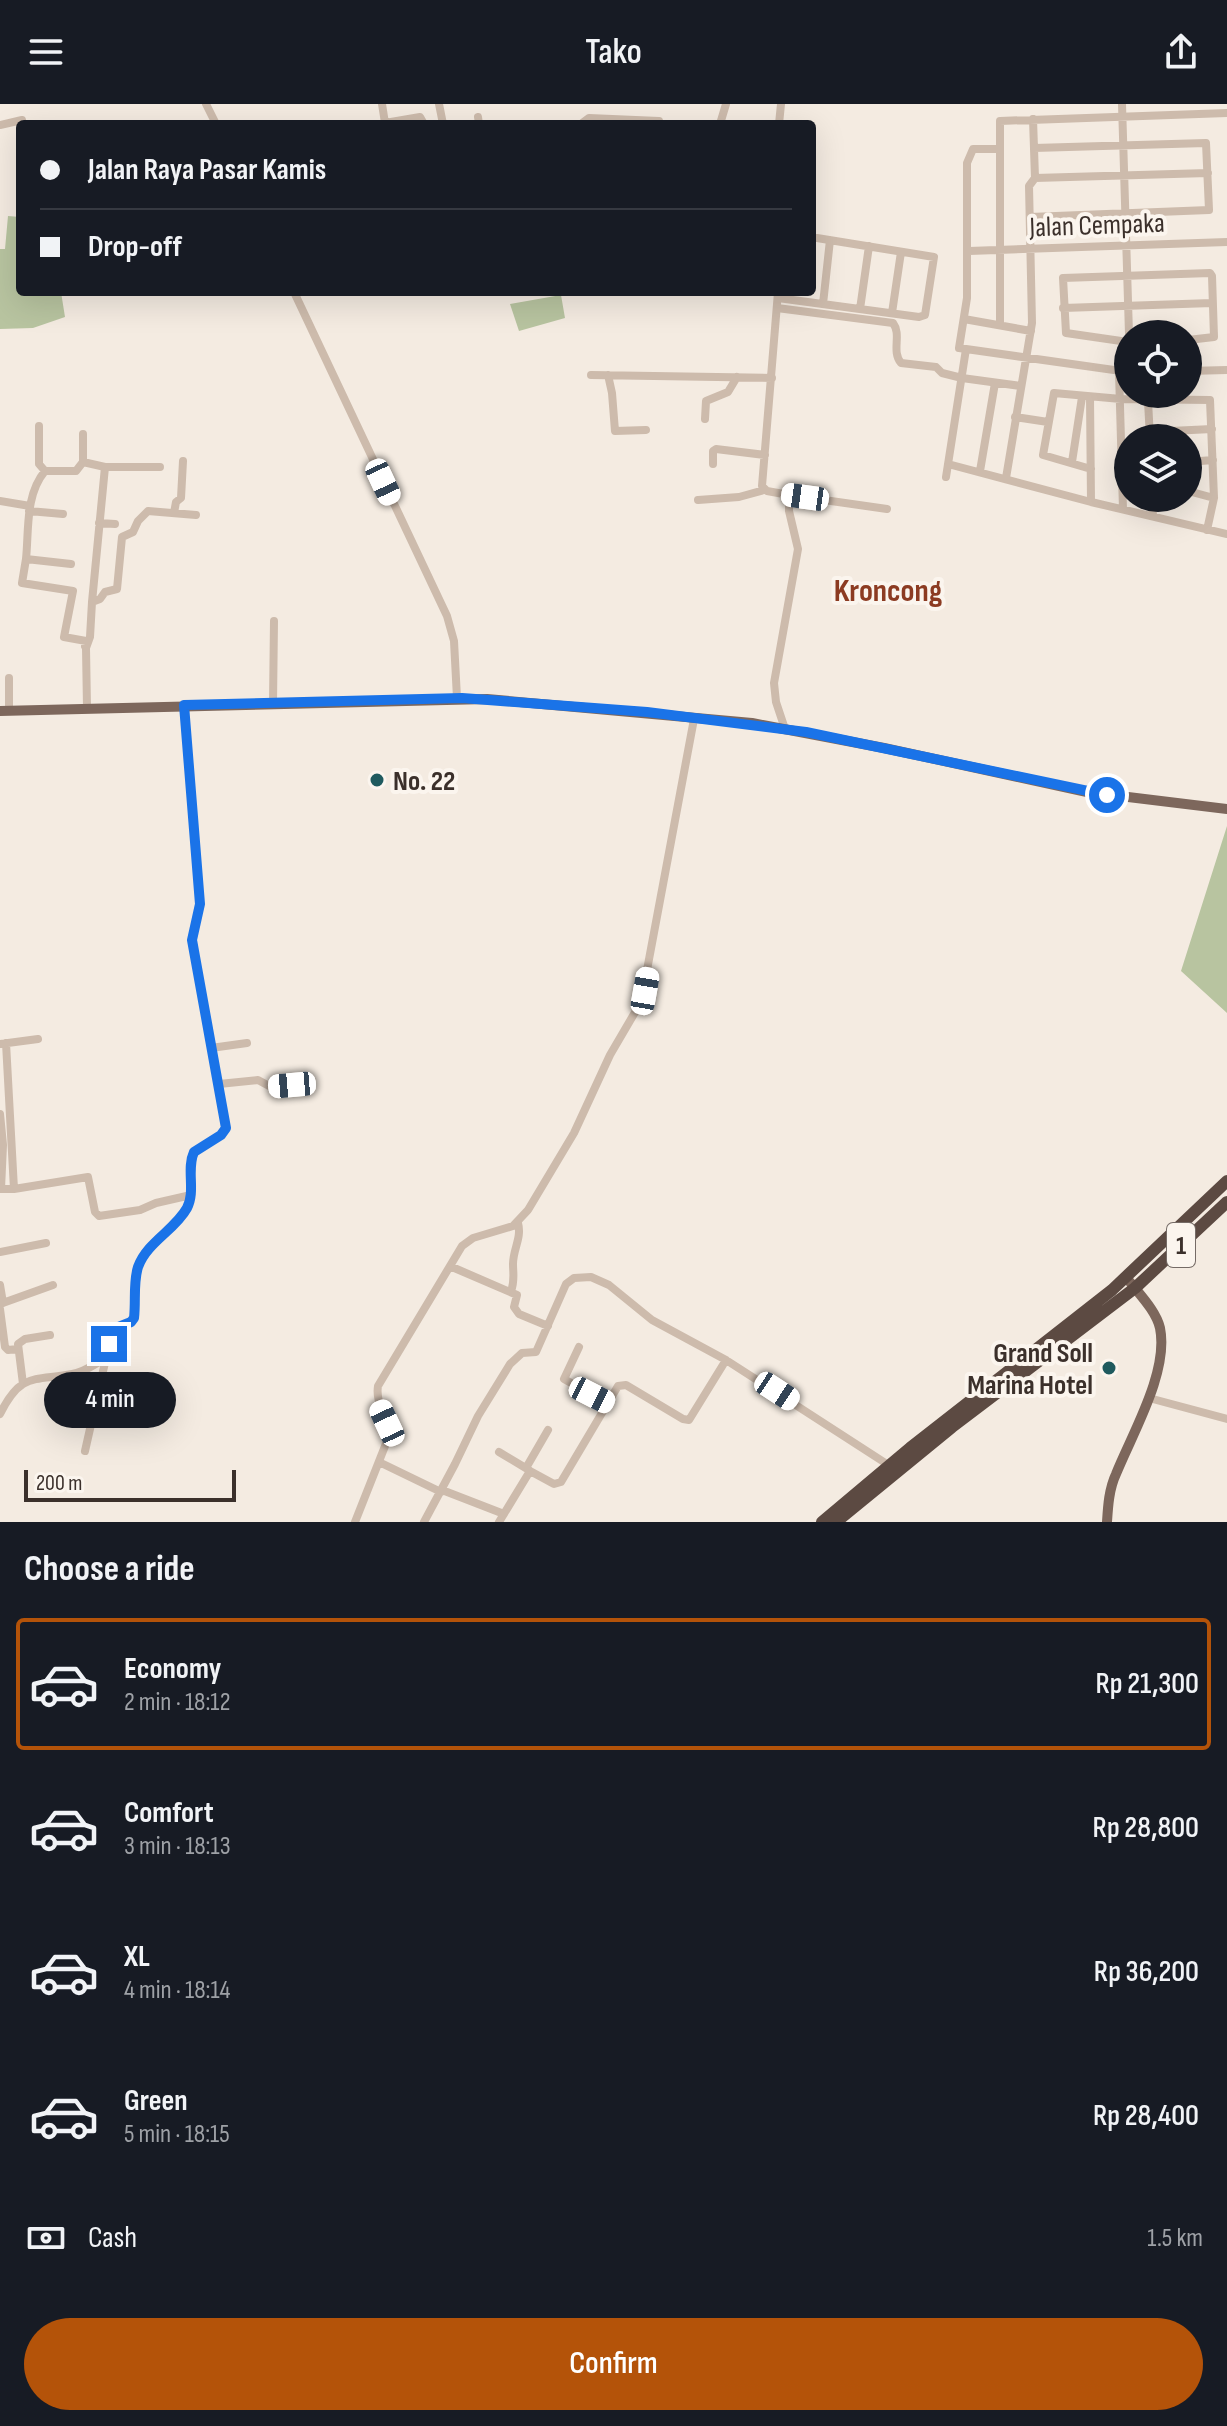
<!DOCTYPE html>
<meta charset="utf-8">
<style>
:root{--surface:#171b24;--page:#20242c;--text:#f1f3f6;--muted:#9ea1a6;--line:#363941;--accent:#b45309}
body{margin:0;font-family:"Sofia Sans Condensed",sans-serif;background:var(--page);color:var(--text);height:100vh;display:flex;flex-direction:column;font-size:30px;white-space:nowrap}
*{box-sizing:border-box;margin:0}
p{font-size:26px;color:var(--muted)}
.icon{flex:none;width:44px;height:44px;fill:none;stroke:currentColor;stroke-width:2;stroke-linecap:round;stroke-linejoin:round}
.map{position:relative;height:1418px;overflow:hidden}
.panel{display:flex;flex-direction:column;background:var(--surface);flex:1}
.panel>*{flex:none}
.top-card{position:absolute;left:16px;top:16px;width:800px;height:176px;border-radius:8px;box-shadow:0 8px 32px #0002;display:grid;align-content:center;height:176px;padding:0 24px;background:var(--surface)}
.tools{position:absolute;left:1114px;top:216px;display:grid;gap:16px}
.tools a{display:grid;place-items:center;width:88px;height:88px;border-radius:50%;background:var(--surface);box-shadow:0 8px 32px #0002;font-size:40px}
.scale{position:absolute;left:24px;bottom:20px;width:212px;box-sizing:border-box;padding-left:8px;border:4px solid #3b302b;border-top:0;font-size:22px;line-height:28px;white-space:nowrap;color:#3b302b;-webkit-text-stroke:6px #fbf5ee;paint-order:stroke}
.end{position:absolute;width:36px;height:36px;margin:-18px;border:10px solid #1a73e8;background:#fff;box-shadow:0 0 0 4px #fff}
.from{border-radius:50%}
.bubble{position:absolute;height:56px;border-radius:28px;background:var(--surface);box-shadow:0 8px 32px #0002;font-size:26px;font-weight:600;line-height:56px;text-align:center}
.car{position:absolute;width:24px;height:48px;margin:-24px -12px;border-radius:10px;box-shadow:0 0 6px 2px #0007;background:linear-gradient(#fff 24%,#345 0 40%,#fff 0 76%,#345 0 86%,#fff 0)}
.top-card b{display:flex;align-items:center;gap:28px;height:76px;font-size:30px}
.top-card b+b{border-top:2px solid var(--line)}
.top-card i{width:20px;height:20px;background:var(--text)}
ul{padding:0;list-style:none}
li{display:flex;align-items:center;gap:24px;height:132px;margin:0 16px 12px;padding:0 8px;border:4px solid transparent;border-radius:8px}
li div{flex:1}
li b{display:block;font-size:30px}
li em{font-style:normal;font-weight:600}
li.current{border-color:var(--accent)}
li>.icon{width:72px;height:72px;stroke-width:1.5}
h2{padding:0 24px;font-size:36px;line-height:96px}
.pay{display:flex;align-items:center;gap:20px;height:88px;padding:0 24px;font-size:30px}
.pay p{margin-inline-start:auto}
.action{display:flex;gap:16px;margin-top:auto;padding:16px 24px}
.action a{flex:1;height:92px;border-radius:48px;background:var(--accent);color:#fff;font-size:32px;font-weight:600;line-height:92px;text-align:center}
header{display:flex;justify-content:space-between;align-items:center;height:104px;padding:0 24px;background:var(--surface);font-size:36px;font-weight:600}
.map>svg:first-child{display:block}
.green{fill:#b8c4a0}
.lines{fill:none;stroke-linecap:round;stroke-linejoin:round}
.minor{stroke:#cdbbac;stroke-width:8}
.major{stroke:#7d675c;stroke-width:10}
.highway{stroke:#5c4a42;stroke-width:12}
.route{stroke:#1a73e8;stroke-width:10}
.poi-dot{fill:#1f5a5e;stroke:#fbf5ee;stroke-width:3}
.labels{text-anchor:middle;stroke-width:8;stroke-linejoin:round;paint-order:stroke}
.shield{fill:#fbf5ee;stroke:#756b66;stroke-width:2}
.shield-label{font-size:26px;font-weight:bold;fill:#3b302b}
.street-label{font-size:28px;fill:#3b302b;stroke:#fbf5ee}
.poi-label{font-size:28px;font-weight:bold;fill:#3b302b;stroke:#fbf5ee;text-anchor:start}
.quarter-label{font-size:32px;font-weight:bold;fill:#8c3b22;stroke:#fbf5ee}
</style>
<header><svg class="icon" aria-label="menu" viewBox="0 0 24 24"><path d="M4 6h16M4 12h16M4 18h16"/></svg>Tako<svg class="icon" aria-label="share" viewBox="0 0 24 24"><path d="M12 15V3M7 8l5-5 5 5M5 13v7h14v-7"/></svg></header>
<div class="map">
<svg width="1227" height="1418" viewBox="0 0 1227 1418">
<rect width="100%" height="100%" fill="#f4ebe1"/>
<path class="green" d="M 8,112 L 20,113 L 20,188 L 61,188 L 65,213 L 33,224 L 0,225 L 0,145 L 5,145 Z
M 561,191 L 565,214 L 519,227 L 510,200 Z
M 1227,722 L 1227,909 L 1181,867 Z"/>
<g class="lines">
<path class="minor" d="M 206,0 L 216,20
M 382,0 L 385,19 L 420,13 L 424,20
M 439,0 L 443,20
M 1122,0 L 1129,230
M 478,13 L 479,20
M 1033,15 L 1035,74
M 581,20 L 589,14 L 659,17
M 720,20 L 726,0
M 779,20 L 781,0
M 0,21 L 22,16
M 999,45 L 973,45 L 967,59 L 967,194 L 959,244 L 1128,268
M 1030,113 L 1209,106 L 1206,39 L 1034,44
M 969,147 L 1227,138
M 294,188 L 447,512 L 454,537 L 457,594
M 778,188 L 762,382 L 767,387 L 789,391 L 789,407 L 798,445 L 774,579 L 776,598 L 785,625
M 778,194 L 919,213 L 925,211 L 934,153 L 817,134
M 823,200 L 830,136
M 777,204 L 893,219 C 902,231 891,247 901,259 L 936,263 L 942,269 L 962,274 L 1021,282
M 1063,204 L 1212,199
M 860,205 L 869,142
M 892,209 L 901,148
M 964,215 L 1031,227
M 1000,221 L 1000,17 L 1227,9
M 1128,238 L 1066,229 L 1063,174 L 1210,169 L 1212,172 L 1214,233 L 1188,236
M 1188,267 L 1227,266
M 1119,268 L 1123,405
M 591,271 L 772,274
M 608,271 L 612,289 L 615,327 L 646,326
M 1090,293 L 1091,398
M 1148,297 L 1150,334
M 1015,313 L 1048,318
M 705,315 L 706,297 L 728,288 L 737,273
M 39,322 L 39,360 L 45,367
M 1150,328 L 1212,325
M 83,358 L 83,330
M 1072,358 L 1082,293
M 1188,358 L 1213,356
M 713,360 L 713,347 L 716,345 L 765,351
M 948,360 L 1091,398 L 1227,430
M 1091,365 L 1043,351 L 1054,289 L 1121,295 L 1210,296 L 1214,394 L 1207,426
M 45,367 C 25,391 29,426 26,455 L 71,460
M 45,367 L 76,367 L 83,358 L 105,363 L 160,363
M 980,367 L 995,279
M 946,373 L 966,245
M 1006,374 L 1032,219 L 1029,82 L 1035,74 L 1208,69
M 1188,387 L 1214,394
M 789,391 L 887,405
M 1152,394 L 1153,412
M 698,396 L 739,393 L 764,386
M 0,397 L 30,402
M 29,407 L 63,410
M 174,409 L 176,398 L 181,394 L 183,357
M 99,419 L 115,420
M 26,455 L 22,479 L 73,487 L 64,533 L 86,537 L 85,542
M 92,498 L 105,363
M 273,599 L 274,517
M 87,604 L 86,544 L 90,533 L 92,498 L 100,495 L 105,488 L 117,485 L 122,433 L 133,428 L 138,417 L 148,407 L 196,411
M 9,607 L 9,574
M 6,939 L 14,1085 L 88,1073 L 95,1108 L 99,1112 L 140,1106 L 156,1099 L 191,1091
M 0,940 L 38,935
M 211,944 L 247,939
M 219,980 L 258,976 L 271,983 L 292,981
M 0,1010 L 3,1041 L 1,1085 L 14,1085
M 0,1148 L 46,1139
M 452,1163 L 517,1191 L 514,1203 L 519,1210 L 548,1222
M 0,1181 L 3,1199
M 511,1187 C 515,1177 513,1169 513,1160 C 513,1145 522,1134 518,1119
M 0,1200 L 53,1181
M 0,1205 L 5,1243 L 8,1246 L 18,1245
M 579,1243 L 564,1275 L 607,1299
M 23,1280 L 18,1240 L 25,1235 L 50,1231
M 1149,1294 L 1227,1315
M 93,1305 L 112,1312 L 133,1316
M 0,1310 C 21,1268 34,1277 72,1270 C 85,1268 95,1260 106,1254 L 111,1226 L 131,1218 L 134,1214 C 136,1197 133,1179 138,1163 C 146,1138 175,1126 187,1104 C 196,1087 186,1066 194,1048 L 221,1031 L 226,1024 L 192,836 L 200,800 L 184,601
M 85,1347 L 106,1254
M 499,1348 L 529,1366
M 379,1358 L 441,1388
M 526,1364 L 548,1326
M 442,1386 L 504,1410
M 355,1418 L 389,1332 C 389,1314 375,1301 378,1282 L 462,1142 L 473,1134 L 513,1122 L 528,1106 L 574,1029 L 610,951 L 641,898 L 694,615
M 424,1418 L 455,1360 L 478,1312 L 510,1260 L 522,1249 L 536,1248 L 566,1180 L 574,1174 L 591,1173 L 609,1181 L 652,1216 L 726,1256 L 890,1362
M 499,1418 L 530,1367 L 554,1380 L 561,1378 L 618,1282 L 626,1281 L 683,1315 L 689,1316 L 726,1256"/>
<path class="major" d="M 0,607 L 487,595 L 752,619 L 884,644 L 1087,688 L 1227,705
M 1107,1418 C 1108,1402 1109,1385 1116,1370 C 1132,1330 1169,1268 1160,1224 C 1156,1207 1140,1191 1130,1178"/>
<path class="highway" d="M 822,1418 L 910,1344 L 1112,1186 L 1227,1077
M 836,1418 L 952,1323 L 1135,1184 L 1227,1098"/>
</g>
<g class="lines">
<path class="route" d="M 109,1240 L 111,1226 L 131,1218 L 134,1214 C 136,1197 133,1179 138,1163 C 147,1138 175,1126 187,1104 C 196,1087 186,1065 194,1048 L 221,1031 L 226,1024 L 192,836 L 200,800 L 184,601 L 462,594 L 647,608 L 806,628 L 1107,691"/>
</g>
<g class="poi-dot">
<circle cx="377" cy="676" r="8"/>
<circle cx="1109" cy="1264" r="8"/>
</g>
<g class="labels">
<rect class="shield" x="1167" y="1119" width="28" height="44" rx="6"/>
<g class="shield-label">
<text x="1181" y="1150">1</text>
</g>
<g class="street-label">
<text transform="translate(1097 120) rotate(-2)" y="10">Jalan Cempaka</text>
</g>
<g class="poi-label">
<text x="393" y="686">No. 22</text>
<text x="1093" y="1258" text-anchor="end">Grand Soll<tspan x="1093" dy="32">Marina Hotel</tspan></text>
</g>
<g class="quarter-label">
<text x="888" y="497">Kroncong</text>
</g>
</g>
</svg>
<div class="tools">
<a><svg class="icon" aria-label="locate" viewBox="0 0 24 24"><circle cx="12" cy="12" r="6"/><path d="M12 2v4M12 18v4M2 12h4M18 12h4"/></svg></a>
<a><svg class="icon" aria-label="layers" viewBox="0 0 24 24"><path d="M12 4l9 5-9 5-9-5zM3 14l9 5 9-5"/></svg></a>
</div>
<div class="scale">200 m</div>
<i class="end from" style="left:1107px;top:691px"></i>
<i class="end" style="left:109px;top:1240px"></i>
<div class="bubble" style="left:44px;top:1268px;width:132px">4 min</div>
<i class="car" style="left:383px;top:378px;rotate:155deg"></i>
<i class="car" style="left:805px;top:393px;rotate:278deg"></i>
<i class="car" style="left:645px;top:887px;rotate:10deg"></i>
<i class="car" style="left:292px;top:981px;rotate:265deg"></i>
<i class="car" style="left:777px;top:1287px;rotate:123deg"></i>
<i class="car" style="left:592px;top:1291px;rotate:117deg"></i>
<i class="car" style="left:387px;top:1319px;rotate:335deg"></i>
<div class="top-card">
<b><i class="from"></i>Jalan Raya Pasar Kamis</b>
<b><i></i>Drop-off</b>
</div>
</div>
<section class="panel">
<h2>Choose a ride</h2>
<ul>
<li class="current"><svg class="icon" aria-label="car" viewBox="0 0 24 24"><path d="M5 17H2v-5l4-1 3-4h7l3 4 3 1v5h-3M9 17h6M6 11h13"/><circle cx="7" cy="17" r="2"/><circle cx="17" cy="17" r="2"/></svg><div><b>Economy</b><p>2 min · 18:12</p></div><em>Rp 21,300</em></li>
<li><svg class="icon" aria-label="car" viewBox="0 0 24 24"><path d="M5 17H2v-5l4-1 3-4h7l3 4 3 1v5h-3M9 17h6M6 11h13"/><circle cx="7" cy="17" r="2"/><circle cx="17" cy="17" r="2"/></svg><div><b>Comfort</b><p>3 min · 18:13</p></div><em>Rp 28,800</em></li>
<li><svg class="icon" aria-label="car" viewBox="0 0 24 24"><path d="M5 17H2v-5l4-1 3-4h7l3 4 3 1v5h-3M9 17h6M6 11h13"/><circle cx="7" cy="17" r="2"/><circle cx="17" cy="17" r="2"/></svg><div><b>XL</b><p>4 min · 18:14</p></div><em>Rp 36,200</em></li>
<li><svg class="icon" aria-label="car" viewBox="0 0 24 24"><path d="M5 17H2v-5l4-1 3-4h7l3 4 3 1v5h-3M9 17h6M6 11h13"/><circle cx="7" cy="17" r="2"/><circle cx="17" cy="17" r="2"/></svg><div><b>Green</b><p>5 min · 18:15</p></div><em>Rp 28,400</em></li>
</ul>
<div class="pay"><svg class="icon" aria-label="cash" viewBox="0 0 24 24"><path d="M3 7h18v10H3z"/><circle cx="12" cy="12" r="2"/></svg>Cash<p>1.5 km</p></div>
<div class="action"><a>Confirm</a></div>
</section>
